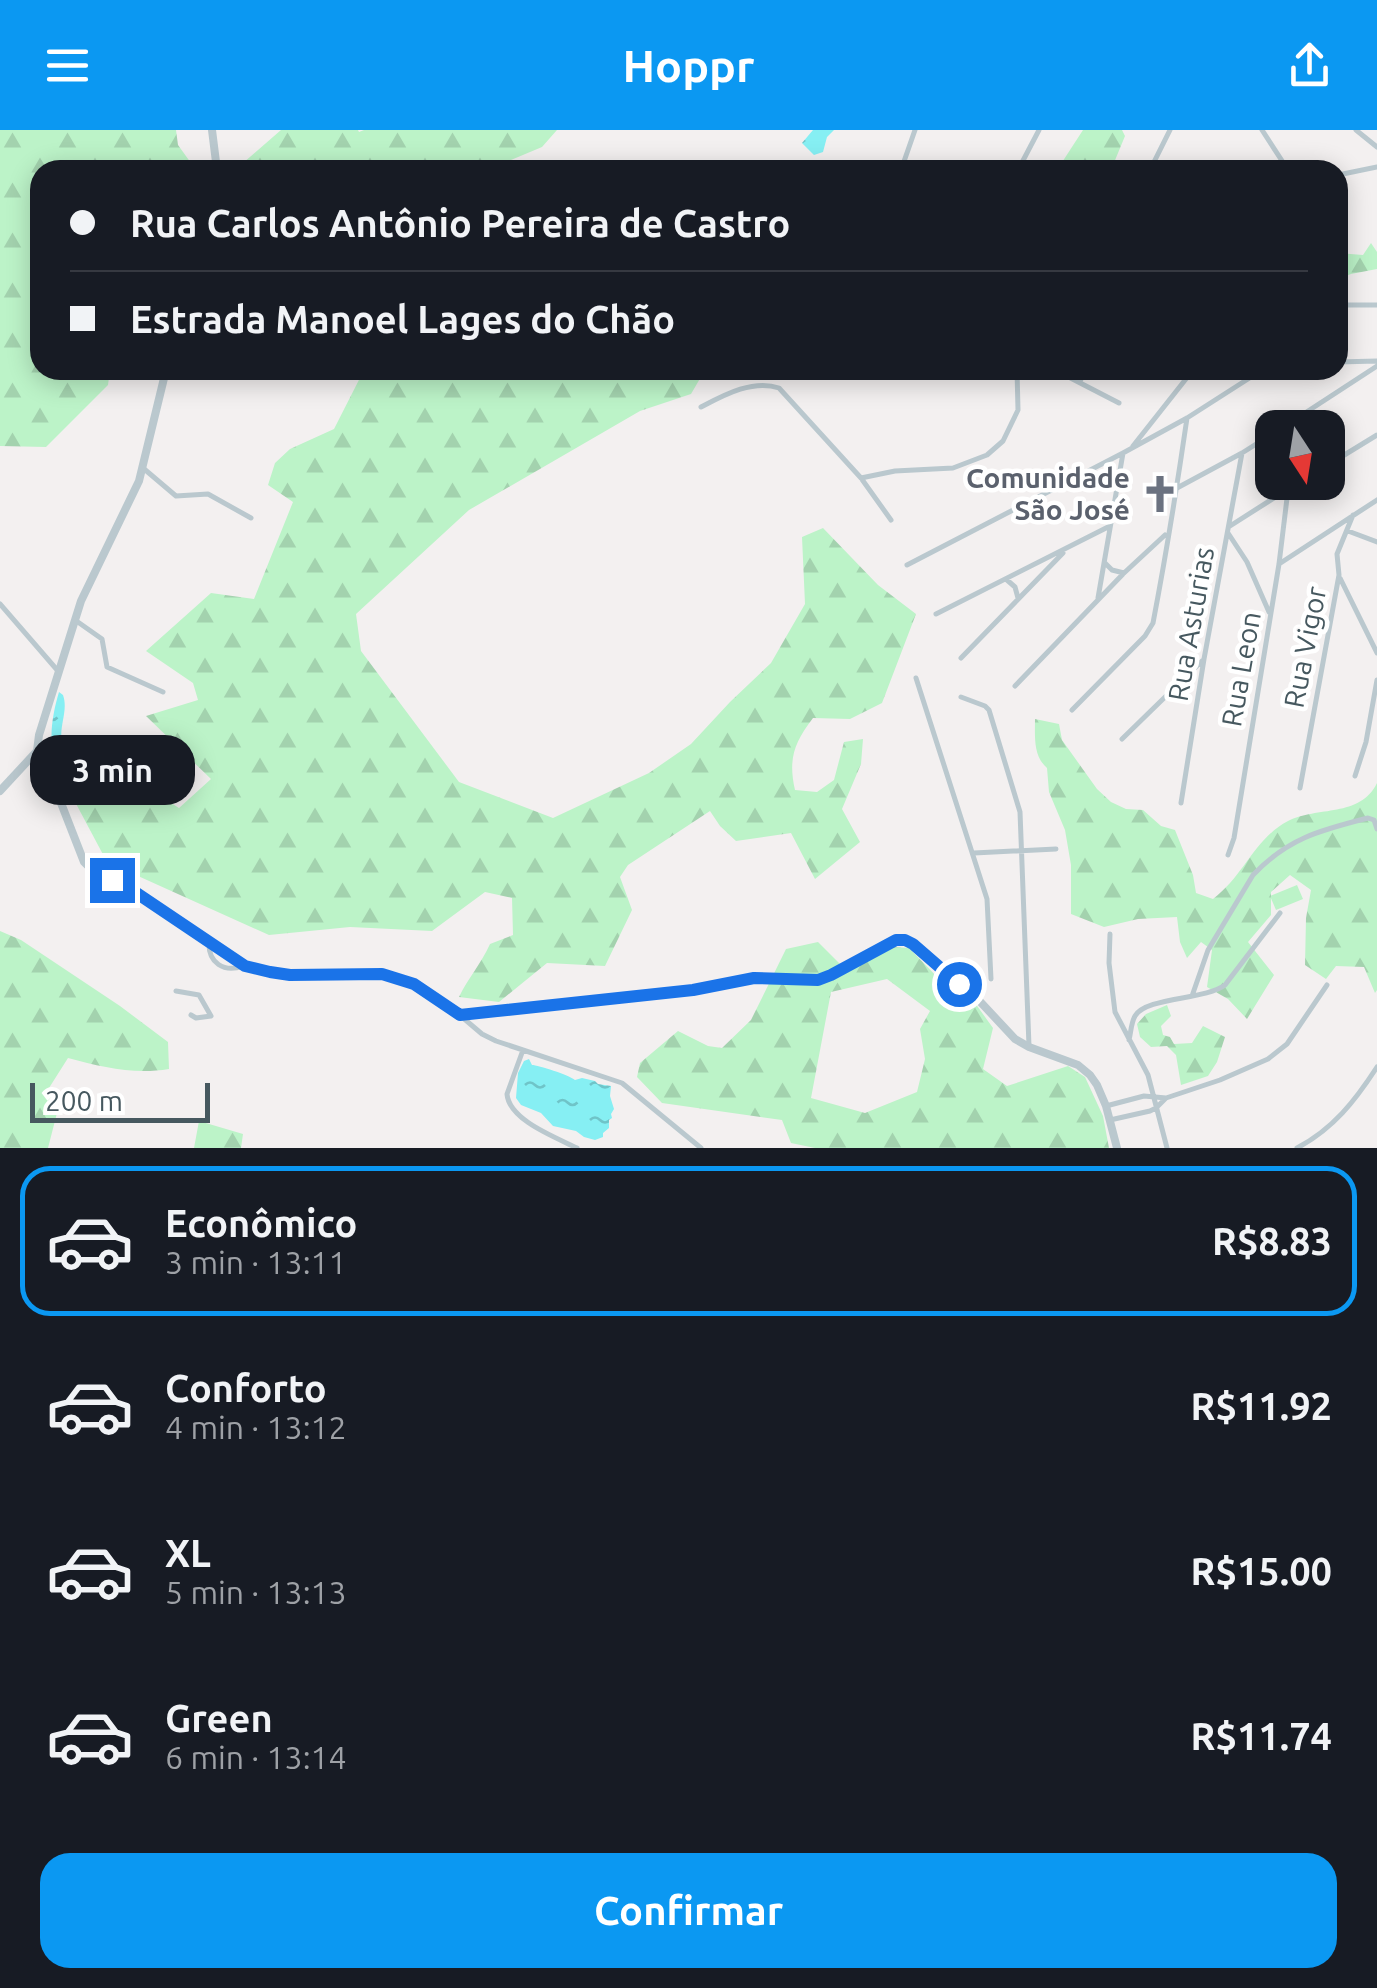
<!DOCTYPE html>
<html lang="pt">
<meta charset="utf-8">
<style>
:root{--surface:#171b24;--page:#20242c;--text:#f1f3f6;--muted:#9ea1a6;--line:#363941;--accent:#0b98f2}
body{margin:0;font-family:Ubuntu,sans-serif;background:var(--page);color:var(--text);height:100vh;display:flex;flex-direction:column;font-size:38px;white-space:nowrap}
*{box-sizing:border-box;margin:0}
p{font-size:32px;color:var(--muted)}
.icon{flex:none;width:55px;height:55px;fill:none;stroke:currentColor;stroke-width:2;stroke-linecap:round;stroke-linejoin:round}
.map{position:relative;height:1018px;overflow:hidden}
.drawer{display:flex;flex-direction:column;background:var(--surface);flex:1}
.drawer>*{flex:none}
.banner{position:absolute;left:30px;top:30px;width:1318px;height:220px;border-radius:30px;box-shadow:0 5px 25px #0003;display:grid;align-content:center;height:220px;padding:0 40px;background:var(--surface)}
.needle{width:65px;rotate:168deg}
.buttons{position:absolute;left:1255px;top:280px;display:grid;gap:20px}
.buttons a{display:grid;place-items:center;width:90px;height:90px;border-radius:20px;background:var(--surface);box-shadow:0 5px 25px #0003;font-size:50px}
.scale{position:absolute;left:30px;bottom:25px;width:180px;box-sizing:border-box;padding-left:10px;border:5px solid #46585f;border-top:0;font-size:28px;line-height:35px;white-space:nowrap;color:#46585f;-webkit-text-stroke:8px #fff;paint-order:stroke}
.end{position:absolute;width:45px;height:45px;margin:-22px;border:12px solid #1a73e8;background:#fff;box-shadow:0 0 0 5px #fff}
.from{border-radius:50%}
.bubble{position:absolute;height:70px;border-radius:30px;background:var(--surface);box-shadow:0 5px 25px #0003;font-size:32px;font-weight:700;line-height:70px;text-align:center}
.banner b{display:flex;align-items:center;gap:35px;height:95px;font-size:38px}
.banner b+b{border-top:2px solid var(--line)}
.banner i{width:25px;height:25px;background:var(--text)}
ul{padding:18px 0 0;list-style:none}
li{display:flex;align-items:center;gap:30px;height:150px;margin:0 20px 15px;padding:0 20px;border:5px solid transparent;border-radius:30px}
li div{flex:1}
li b{display:block;font-size:38px}
li em{font-style:normal;font-weight:700}
li.active{border-color:var(--accent)}
li>.icon{width:90px;height:90px;stroke-width:1.5}
.cta{display:flex;gap:20px;margin-top:auto;padding:20px 40px}
.cta a{flex:1;height:115px;border-radius:30px;background:var(--accent);color:#fff;font-size:40px;font-weight:700;line-height:115px;text-align:center}
header{display:flex;justify-content:space-between;align-items:center;height:130px;padding:0 40px;background:var(--accent);color:#fff;font-size:45px;font-weight:700}
.map>svg:first-child{display:block}
.grass{fill:#bcf3c8}
.forest{fill:url(#forest-firs);fill-rule:evenodd}
.water{fill:url(#water-ripples)}
.lines{fill:none;stroke-linecap:round;stroke-linejoin:round}
.minor{stroke:#bac8ce;stroke-width:5}
.tertiary{stroke:#bac8ce;stroke-width:8}
.route{stroke:#1a73e8;stroke-width:12}
.labels{text-anchor:middle;stroke-width:9;stroke-linejoin:round;paint-order:stroke}
.worship-label{font-size:28px;font-weight:bold;fill:#5b616d;stroke:#fff;text-anchor:end}
.street-label{font-size:28px;fill:#46585f;stroke:#fff}
</style>
<header><svg class="icon" aria-label="menu" viewBox="0 0 24 24"><path d="M4 6h16M4 12h16M4 18h16"/></svg>Hoppr<svg class="icon" aria-label="share" viewBox="0 0 24 24"><path d="M12 15V3M7 8l5-5 5 5M5 13v7h14v-7"/></svg></header>
<div class="map">
<svg width="1377" height="1018" viewBox="0 0 1377 1018">
<defs>
<pattern id="forest-firs" width="22" height="20" patternUnits="userSpaceOnUse" patternTransform="scale(2.5)"><rect width="22" height="20" fill="#bcf3c8"/><path d="M5 1l3.5 6h-7zM16 11l3.5 6h-7z" fill="#a3d2ae"/></pattern>
<pattern id="water-ripples" width="26" height="14" patternUnits="userSpaceOnUse" patternTransform="scale(2.5)"><rect width="26" height="14" fill="#86eff3"/><path d="M2 4q2-2 4 0t4 0M15 11q2-2 4 0t4 0" fill="none" stroke="#6fc4c8"/></pattern>
</defs>
<rect width="100%" height="100%" fill="#f3f0f0"/>
<path class="grass" d="M 1297,755 L 1303,769 L 1276,780 L 1270,766 Z"/>
<path class="forest" d="M 0,0 L 176,0 L 178,15 L 196,40 L 40,40 L 40,240 L 110,240 L 108,255 L 46,317 L 0,316 Z
M 281,0 L 358,0 L 359,2 L 364,0 L 557,0 L 542,17 L 487,40 L 236,39 Z
M 1083,0 L 1122,0 L 1125,6 L 1111,40 L 1057,40 Z
M 1371,113 L 1377,122 L 1377,139 L 1351,144 L 1338,149 L 1338,123 L 1363,125 Z
M 364,240 L 705,240 L 691,264 L 640,281 L 469,380 L 356,484 L 361,521 L 459,652 L 553,688 L 649,643 L 691,614 L 730,572 L 771,533 L 805,474 L 802,407 L 823,398 L 878,455 L 916,484 L 882,573 L 850,589 L 813,588 C 794,613 788,629 795,660 L 817,662 L 834,650 L 844,612 L 863,609 L 861,634 L 842,679 L 860,712 L 815,749 L 791,703 L 736,711 L 720,696 L 710,681 L 628,735 L 620,747 L 632,780 L 605,836 L 547,833 L 499,872 L 459,867 C 468,848 481,834 490,814 L 513,805 L 512,768 L 485,762 L 432,801 L 350,797 L 269,805 L 107,732 L 65,653 L 105,631 L 179,678 L 211,649 L 146,586 L 198,570 L 193,553 L 146,521 L 211,463 L 254,469 L 293,372 L 268,355 L 275,333 L 290,319 L 334,299 Z
M 1035,589 L 1059,594 L 1062,610 L 1097,659 L 1111,672 L 1126,679 L 1143,680 L 1161,696 L 1175,700 L 1193,745 L 1196,763 L 1213,769 C 1244,746 1254,709 1288,691 C 1317,676 1360,688 1377,653 L 1377,860 L 1375,863 L 1364,837 L 1336,836 L 1326,849 L 1305,835 L 1306,788 L 1311,760 L 1290,745 L 1271,762 L 1271,785 L 1248,812 L 1274,845 L 1247,889 L 1228,869 L 1207,857 L 1212,820 L 1201,812 L 1187,828 L 1180,812 L 1177,787 L 1138,789 L 1104,797 L 1071,784 L 1071,735 L 1065,700 L 1049,662 L 1047,638 C 1033,626 1035,606 1035,589 Z
M 0,801 L 21,810 L 120,876 L 168,912 L 169,939 C 134,945 102,937 68,928 L 49,958 L 57,983 L 48,1018 L 0,1018 Z
M 818,812 L 847,841 L 894,817 L 909,818 L 942,852 L 975,873 L 993,898 L 983,939 L 1007,956 L 1068,936 L 1085,947 L 1103,986 L 1109,1018 L 815,1018 L 791,1013 L 782,990 L 662,973 L 637,947 L 640,933 L 678,901 L 708,916 L 722,918 L 751,890 L 786,819 ZM 887,849 L 930,881 L 920,899 L 925,929 L 917,962 L 865,983 L 811,968 L 831,862 Z
M 1167,875 L 1171,886 L 1161,896 L 1163,905 L 1170,907 L 1174,914 L 1192,913 L 1203,896 L 1225,907 L 1217,932 L 1208,946 L 1181,955 L 1176,925 L 1167,916 L 1151,917 L 1140,907 L 1137,894 L 1146,884 Z
M 199,991 L 243,1004 L 241,1018 L 194,1018 Z"/>
<path class="water" d="M 813,0 L 834,0 L 827,7 L 823,22 L 814,25 L 802,13 Z
M 59,562 L 63,565 C 69,582 57,598 63,617 L 69,618 L 77,629 L 60,639 C 46,619 52,585 59,562 Z
M 529,929 L 532,935 C 538,935 569,945 575,950 L 582,948 L 595,951 L 598,954 L 611,956 L 610,966 L 614,979 L 611,984 L 612,988 L 609,990 L 609,998 L 603,1003 L 603,1007 L 595,1010 L 584,1007 L 576,1001 L 553,996 L 541,983 L 521,975 L 516,968 L 518,943 L 524,931 Z"/>
<g class="lines">
<path class="minor" d="M 1262,0 L 1288,40
M 1356,0 L 1377,17
M 901,40 L 915,0
M 1018,40 L 1039,0
M 1150,40 L 1170,0
M 1338,45 L 1377,37
M 1338,175 L 1377,175
M 1338,232 L 1377,231
M 1055,240 L 1119,273
M 1080,251 L 1086,240
M 701,277 C 724,265 753,249 779,258 L 861,348 L 891,390
M 1282,298 L 1377,236
M 1133,316 L 1193,240
M 1328,335 L 1377,305
M 143,338 L 176,366 L 208,364 L 251,388
M 861,348 L 895,341 L 953,338 L 987,325 L 1003,311 L 1018,280 L 1017,240
M 1177,358 L 1242,323 L 1272,304
M 1230,396 L 1299,352
M 1348,401 L 1377,412
M 1228,403 L 1247,432 L 1269,482
M 1105,433 L 1112,440 L 1124,443
M 1279,434 L 1377,370
M 907,435 L 1123,323 L 1187,288 L 1262,240
M 1340,448 L 1377,523
M 1007,450 L 1015,457 L 1018,468
M 1098,468 L 1123,323
M 0,474 L 58,541
M 936,484 L 1110,396
M 75,490 L 102,509 L 107,537 L 163,562
M 961,528 L 1063,423
M 916,548 L 987,769 L 991,849
M 1015,556 L 1124,443 L 1165,405
M 961,567 L 985,576 L 989,580 L 1020,682 L 1029,916
M 1072,580 L 1145,506 L 1153,493 C 1166,425 1177,357 1187,288
M 1122,609 L 1202,531
M 1355,646 L 1366,612 L 1377,550
M 1300,658 L 1339,445 L 1337,424 L 1353,385
M 1181,673 L 1204,529 L 1242,323
M 974,723 L 1056,719
M 1228,725 L 1234,708 L 1279,434 L 1288,360
M 1110,804 L 1109,833 L 1115,882 L 1148,945 L 1167,1018
M 209,812 C 208,833 224,843 243,836
M 176,861 L 199,865 L 211,886 L 196,888 L 191,885
M 1192,866 L 1208,820 L 1253,745 C 1288,708 1321,700 1368,688 L 1374,690 L 1377,699
M 462,887 L 482,904 L 496,911 L 622,953 L 701,1018
M 1129,910 C 1131,902 1131,893 1135,886 C 1146,867 1205,870 1225,855 L 1280,783
M 523,920 L 507,964 C 509,990 555,1007 577,1018
M 1106,976 L 1144,966 L 1166,968
M 1110,990 L 1150,981 L 1156,978 L 1166,968 L 1220,950 L 1268,929 L 1287,914 L 1327,855
M 1297,1018 C 1333,999 1355,971 1377,937"/>
<path class="tertiary" d="M 212,0 L 217,40
M 166,240 L 139,351 L 81,471 L 39,605 L 37,621 L 61,673 L 84,732 L 91,739 L 132,760 L 234,830 L 245,835 L 269,843 L 290,845 L 382,844 L 413,854 L 460,885 L 693,861 L 754,848 L 818,849 L 831,845 L 887,813 L 905,810 L 973,864 L 1015,909 L 1029,917 L 1078,935 L 1090,945 L 1097,955 L 1106,976 L 1117,1018
M 0,661 L 37,621"/>
</g>
<g class="lines">
<path class="route" d="M 112,750 L 132,760 L 245,836 L 270,842 L 290,845 L 382,844 L 414,854 L 460,885 L 693,860 L 754,848 L 818,850 L 831,845 L 896,810 L 905,810 L 913,814 L 959,854"/>
</g>
<defs>
<g id="church-bare" transform="scale(3)"><path d="M-1.2-6h2.4v3.5h3.3v2.4h-3.3V6h-2.4V-.1h-3.3v-2.4h3.3Z" fill="#6b7280" stroke="#fff" stroke-width="2.5" paint-order="stroke"/></g>
</defs>
<g fill-rule="evenodd">
<use href="#church-bare" x="1160" y="364"/>
</g>
<g class="labels">
<g class="worship-label">
<text x="1130" y="358">Comunidade<tspan x="1130" dy="32">São José</tspan></text>
</g>
<g class="street-label">
<text transform="translate(1191 494) rotate(-80)" y="10">Rua Asturias</text>
<text transform="translate(1305 517) rotate(-79)" y="10">Rua Vigor</text>
<text transform="translate(1241 539) rotate(-80)" y="10">Rua Leon</text>
</g>
</g>
</svg>
<div class="buttons">
<a><svg class="needle" viewBox="-14 -14 28 28"><path d="M0-13l5 13h-10z" fill="#e53935"/><path d="M0 13l5-13h-10z" fill="#9ea1a6"/></svg></a>
</div>
<div class="scale">200 m</div>
<i class="end from" style="left:959px;top:854px"></i>
<i class="end" style="left:112px;top:750px"></i>
<div class="bubble" style="left:30px;top:605px;width:165px">3 min</div>
<div class="banner">
<b><i class="from"></i>Rua Carlos Antônio Pereira de Castro</b>
<b><i></i>Estrada Manoel Lages do Chão</b>
</div>
</div>
<section class="drawer">
<ul>
<li class="active"><svg class="icon" aria-label="car" viewBox="0 0 24 24"><path d="M5 17H2v-5l4-1 3-4h7l3 4 3 1v5h-3M9 17h6M6 11h13"/><circle cx="7" cy="17" r="2"/><circle cx="17" cy="17" r="2"/></svg><div><b>Econômico</b><p>3 min · 13:11</p></div><em>R$8.83</em></li>
<li><svg class="icon" aria-label="car" viewBox="0 0 24 24"><path d="M5 17H2v-5l4-1 3-4h7l3 4 3 1v5h-3M9 17h6M6 11h13"/><circle cx="7" cy="17" r="2"/><circle cx="17" cy="17" r="2"/></svg><div><b>Conforto</b><p>4 min · 13:12</p></div><em>R$11.92</em></li>
<li><svg class="icon" aria-label="car" viewBox="0 0 24 24"><path d="M5 17H2v-5l4-1 3-4h7l3 4 3 1v5h-3M9 17h6M6 11h13"/><circle cx="7" cy="17" r="2"/><circle cx="17" cy="17" r="2"/></svg><div><b>XL</b><p>5 min · 13:13</p></div><em>R$15.00</em></li>
<li><svg class="icon" aria-label="car" viewBox="0 0 24 24"><path d="M5 17H2v-5l4-1 3-4h7l3 4 3 1v5h-3M9 17h6M6 11h13"/><circle cx="7" cy="17" r="2"/><circle cx="17" cy="17" r="2"/></svg><div><b>Green</b><p>6 min · 13:14</p></div><em>R$11.74</em></li>
</ul>
<div class="cta"><a>Confirmar</a></div>
</section>
